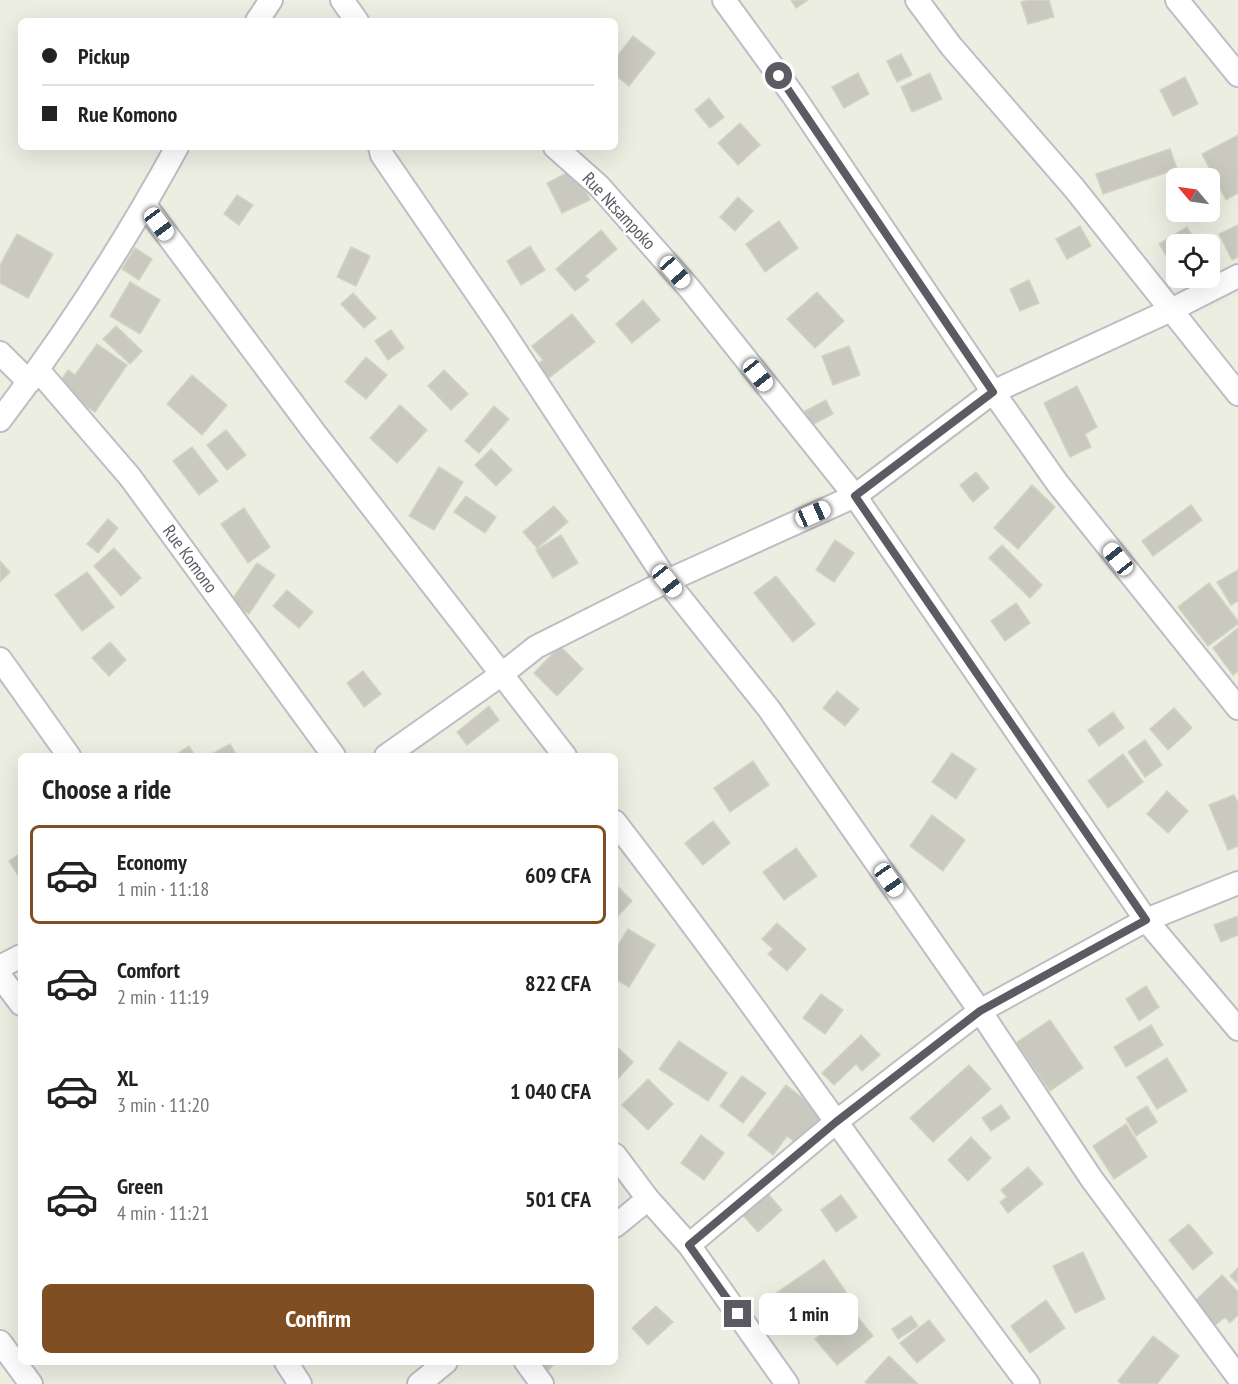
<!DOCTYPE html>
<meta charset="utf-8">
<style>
:root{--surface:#fff;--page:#f2f2f2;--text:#222;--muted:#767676;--line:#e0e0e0;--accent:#804e23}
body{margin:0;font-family:"PT Sans Narrow",sans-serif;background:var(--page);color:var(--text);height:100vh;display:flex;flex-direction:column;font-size:22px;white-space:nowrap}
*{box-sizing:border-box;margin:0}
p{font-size:20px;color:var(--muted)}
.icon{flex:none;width:33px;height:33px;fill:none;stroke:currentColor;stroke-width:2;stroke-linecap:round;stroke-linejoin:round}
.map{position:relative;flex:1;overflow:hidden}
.details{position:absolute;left:18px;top:753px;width:600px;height:612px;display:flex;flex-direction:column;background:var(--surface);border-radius:9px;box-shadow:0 6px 24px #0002}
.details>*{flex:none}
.banner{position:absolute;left:18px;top:18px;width:600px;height:132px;border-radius:9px;box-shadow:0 6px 24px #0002;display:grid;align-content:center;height:132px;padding:0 24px;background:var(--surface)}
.needle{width:39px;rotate:299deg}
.tools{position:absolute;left:1166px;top:168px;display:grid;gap:12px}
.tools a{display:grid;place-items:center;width:54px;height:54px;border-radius:9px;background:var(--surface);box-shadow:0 6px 24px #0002;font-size:30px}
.end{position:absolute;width:27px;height:27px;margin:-14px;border:8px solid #5b5b64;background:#fff;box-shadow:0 0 0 3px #fff}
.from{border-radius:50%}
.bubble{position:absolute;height:42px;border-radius:9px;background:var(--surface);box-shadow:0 6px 24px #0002;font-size:20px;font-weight:700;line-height:42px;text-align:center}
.car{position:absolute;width:18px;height:36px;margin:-18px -9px;border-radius:8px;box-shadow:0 0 4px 2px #0007;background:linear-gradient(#fff 24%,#345 0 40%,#fff 0 76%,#345 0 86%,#fff 0)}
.banner b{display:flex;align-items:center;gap:21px;height:57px;font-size:22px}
.banner b+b{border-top:2px solid var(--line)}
.banner i{width:15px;height:15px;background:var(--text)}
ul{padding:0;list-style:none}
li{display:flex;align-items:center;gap:18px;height:99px;margin:0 12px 9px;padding:0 12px;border:3px solid transparent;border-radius:9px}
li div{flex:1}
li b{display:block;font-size:22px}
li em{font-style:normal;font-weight:700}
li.selected{border-color:var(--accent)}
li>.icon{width:54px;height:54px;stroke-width:1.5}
h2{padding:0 24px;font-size:27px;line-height:72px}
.cta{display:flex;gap:12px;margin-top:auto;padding:12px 24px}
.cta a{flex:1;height:69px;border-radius:9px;background:var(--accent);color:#fff;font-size:24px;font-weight:700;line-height:69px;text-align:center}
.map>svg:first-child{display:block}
.building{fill:#c9c9bf;stroke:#d2d3c0;stroke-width:1.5}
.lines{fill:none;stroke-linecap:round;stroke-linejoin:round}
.minor-casing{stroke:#bdbdc5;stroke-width:26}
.minor{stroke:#fff;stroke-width:22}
.route{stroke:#5b5b64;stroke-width:8}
.labels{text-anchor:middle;stroke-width:4.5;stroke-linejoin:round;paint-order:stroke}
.street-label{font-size:18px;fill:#5b5b64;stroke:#fff}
</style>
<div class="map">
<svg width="1238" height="1384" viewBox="0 0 1238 1384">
<rect width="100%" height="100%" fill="#eceee2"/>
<path class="building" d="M 791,0 L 808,0 L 796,8 Z
M 1029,0 L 1049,0 L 1054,17 L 1028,24 L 1021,2 Z
M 633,36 L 655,53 L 629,86 L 615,75 L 615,59 Z
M 901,54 L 912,75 L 897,82 L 887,61 Z
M 858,73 L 869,94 L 844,108 L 832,87 Z
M 930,73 L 942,99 L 912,112 L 901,87 Z
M 1185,77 L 1198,104 L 1173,116 L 1160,90 Z
M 709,98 L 724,117 L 710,128 L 695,110 Z
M 740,123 L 760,145 L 738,165 L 718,143 Z
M 1238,135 L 1238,193 L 1226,200 L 1202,154 Z
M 1170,149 L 1177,169 L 1103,194 L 1096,174 Z
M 575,169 L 590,200 L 562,213 L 547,183 Z
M 237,195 L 253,205 L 239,225 L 224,214 Z
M 738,197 L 753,211 L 735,231 L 720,217 Z
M 779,221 L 798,248 L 765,272 L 746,244 Z
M 1238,225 L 1238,257 L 1232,260 L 1219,234 Z
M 1080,226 L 1091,246 L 1067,259 L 1056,239 Z
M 1187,227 L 1197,243 L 1176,244 L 1176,256 L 1169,260 L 1159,244 Z
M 601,230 L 617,249 L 585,276 L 589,280 L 575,291 L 556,269 Z
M 17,234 L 53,254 L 28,298 L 0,283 L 0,265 Z
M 530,246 L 545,270 L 521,285 L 507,261 Z
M 351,247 L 370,256 L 356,286 L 337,277 Z
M 135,248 L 152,259 L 139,280 L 122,269 Z
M 1029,280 L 1039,303 L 1020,311 L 1010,289 Z
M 130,282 L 160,300 L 140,334 L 110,316 Z
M 817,292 L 844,321 L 815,348 L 787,319 Z
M 353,293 L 376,318 L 364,328 L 341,304 Z
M 643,300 L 660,320 L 632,343 L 616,324 Z
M 572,314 L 595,342 L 545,381 L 534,367 L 543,360 L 532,346 Z
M 116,326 L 142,351 L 130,364 L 103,339 Z
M 391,330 L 404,348 L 388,360 L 375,341 Z
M 97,344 L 127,365 L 95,412 L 57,386 L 68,370 L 75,375 Z
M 849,346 L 860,375 L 833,385 L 822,356 Z
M 366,357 L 387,375 L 366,399 L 345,382 Z
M 444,370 L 468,394 L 451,410 L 428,386 Z
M 192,375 L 227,405 L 202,435 L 167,404 Z
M 1077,386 L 1097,427 L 1085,434 L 1091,447 L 1070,457 L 1044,403 Z
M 826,400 L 833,414 L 812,425 L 805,411 Z
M 400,405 L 427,430 L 397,463 L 370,438 Z
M 494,406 L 509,419 L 479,453 L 465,441 Z
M 226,430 L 246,455 L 227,470 L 207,445 Z
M 192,447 L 218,481 L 199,495 L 173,461 Z
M 491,449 L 512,470 L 496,486 L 475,465 Z
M 439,467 L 463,482 L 434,530 L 409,516 Z
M 976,472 L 989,488 L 973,502 L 960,485 Z
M 1032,485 L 1055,507 L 1018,549 L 994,528 Z
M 466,496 L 496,517 L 485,533 L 454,512 Z
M 1191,505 L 1202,520 L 1153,556 L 1142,541 Z
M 554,506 L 568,522 L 537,548 L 523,532 Z
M 244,508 L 270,547 L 248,563 L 221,524 Z
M 108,519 L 118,528 L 98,553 L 87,544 Z
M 561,535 L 578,563 L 553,578 L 536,550 Z
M 835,540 L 854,553 L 834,582 L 816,570 Z
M 1002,545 L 1042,585 L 1030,598 L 989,558 Z
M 114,548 L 141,578 L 121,596 L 94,566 Z
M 0,561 L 10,572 L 0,582 Z
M 257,563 L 275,575 L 249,614 L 231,601 Z
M 1238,570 L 1238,601 L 1231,605 L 1217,582 Z
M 87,572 L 114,607 L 82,631 L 55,595 Z
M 776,576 L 815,624 L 793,642 L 754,593 Z
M 1209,583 L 1238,621 L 1238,624 L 1208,646 L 1178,607 Z
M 287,590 L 313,612 L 299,628 L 273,606 Z
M 1016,603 L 1030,623 L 1005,641 L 991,621 Z
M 1238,628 L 1238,671 L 1233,675 L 1213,648 Z
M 110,642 L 126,660 L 109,676 L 92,658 Z
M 560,646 L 583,669 L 557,696 L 534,673 Z
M 363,671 L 381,694 L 364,707 L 347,683 Z
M 837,691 L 859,709 L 845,726 L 823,708 Z
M 489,706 L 499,720 L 467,745 L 457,732 Z
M 1174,708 L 1192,728 L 1168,750 L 1150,729 Z
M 1113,712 L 1124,728 L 1099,746 L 1088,730 Z
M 1145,740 L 1162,765 L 1145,777 L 1128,752 Z
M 230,744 L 237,756 L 213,756 L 212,754 Z
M 189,746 L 195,756 L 174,756 Z
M 952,753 L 976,769 L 956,799 L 932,782 Z
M 1123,754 L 1143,782 L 1108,808 L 1088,781 Z
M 753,761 L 769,785 L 730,812 L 714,788 Z
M 1167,791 L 1188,811 L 1168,833 L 1147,814 Z
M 1234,795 L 1238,803 L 1238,846 L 1228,850 L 1209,805 Z
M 932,815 L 965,840 L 943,871 L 910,846 Z
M 713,821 L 730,843 L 703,865 L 685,843 Z
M 796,848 L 817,876 L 784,900 L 763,872 Z
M 21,853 L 21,880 L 9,861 Z
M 615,884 L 632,901 L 615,919 Z
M 1238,916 L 1238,935 L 1221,942 L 1214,925 Z
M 777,923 L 806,949 L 787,971 L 768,954 L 773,949 L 762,939 Z
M 628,929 L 655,945 L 629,987 L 615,979 L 615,950 Z
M 1146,986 L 1159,1007 L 1139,1021 L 1126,999 Z
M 821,994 L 843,1010 L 825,1034 L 803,1018 Z
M 1050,1020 L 1083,1068 L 1050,1091 L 1016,1043 Z
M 1151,1025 L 1163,1045 L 1126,1067 L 1114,1047 Z
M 861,1035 L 880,1055 L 862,1071 L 856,1064 L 834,1085 L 822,1073 Z
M 679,1041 L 727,1073 L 708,1101 L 659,1069 Z
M 615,1045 L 633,1062 L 615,1082 Z
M 1167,1058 L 1187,1091 L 1157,1109 L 1137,1077 Z
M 969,1065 L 991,1089 L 933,1142 L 910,1118 Z
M 742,1076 L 766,1093 L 743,1123 L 720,1106 Z
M 648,1079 L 673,1104 L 648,1130 L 622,1105 Z
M 786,1085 L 824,1115 L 800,1146 L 787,1136 L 773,1155 L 748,1135 Z
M 1001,1105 L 1010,1118 L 991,1131 L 982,1118 Z
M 1147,1106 L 1157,1122 L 1136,1136 L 1126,1119 Z
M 1126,1124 L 1147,1157 L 1114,1179 L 1093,1146 Z
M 701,1135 L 724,1153 L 704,1180 L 681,1163 Z
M 971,1137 L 991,1158 L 968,1181 L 948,1160 Z
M 1028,1167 L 1043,1184 L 1008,1213 L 1000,1202 L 1007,1197 L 1001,1190 Z
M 764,1189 L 782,1210 L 758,1232 L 739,1211 Z
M 841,1195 L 857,1217 L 836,1232 L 821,1210 Z
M 1189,1224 L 1213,1253 L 1193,1270 L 1169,1240 Z
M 1083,1252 L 1105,1299 L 1075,1313 L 1053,1266 Z
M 824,1260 L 846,1292 L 828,1305 L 822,1296 L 791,1318 L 775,1294 Z
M 1238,1268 L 1238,1284 L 1230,1276 Z
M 1222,1275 L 1238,1292 L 1238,1315 L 1230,1323 L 1225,1317 L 1214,1326 L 1193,1303 Z
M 1046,1300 L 1065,1328 L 1030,1353 L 1011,1326 Z
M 656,1306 L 673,1322 L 648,1345 L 632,1328 Z
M 851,1309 L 873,1336 L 837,1365 L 815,1339 Z
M 911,1316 L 918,1326 L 898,1339 L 892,1329 Z
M 929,1320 L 945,1340 L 917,1363 L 900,1343 Z
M 1153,1336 L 1179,1356 L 1157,1384 L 1122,1384 L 1118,1381 Z
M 889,1356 L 918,1384 L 868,1384 L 865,1382 Z
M 531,1362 L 553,1362 L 554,1364 L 545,1374 Z"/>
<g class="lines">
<g class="minor-casing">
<path id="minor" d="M 342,0 L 357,21
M 724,0 L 793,95 L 993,392 L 1058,484 L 1238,708
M 917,0 L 951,46 L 1074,188 L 1238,394
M 1177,0 L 1238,75
M 257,21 L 271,0
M 380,147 L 382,155 L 500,327 L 667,581 L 769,709 L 980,1011 L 1091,1178 L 1238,1377
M 555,147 L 599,186 L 690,289 L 855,496 L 1146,920 L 1238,1029
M 145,205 L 314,432 L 565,756
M 0,353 L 29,382
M 38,370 L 130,477 L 334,756
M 0,420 C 66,334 125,242 177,147
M 0,659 L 69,756
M 386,756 L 502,674 L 536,647 L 667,581 L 855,496 L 993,392 L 1171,310 L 1238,276
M 615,822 C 757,1006 888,1198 1028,1384
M 0,967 L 21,956
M 0,976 L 21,1004
M 615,1155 L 648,1199 L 689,1245 L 787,1384
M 615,1226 L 648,1199
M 689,1245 L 836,1122 L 980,1011 L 1146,920 L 1238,883
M 0,1342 L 31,1384
M 286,1362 L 300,1384
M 526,1362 L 542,1384
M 419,1384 L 446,1362"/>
</g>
<use href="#minor" class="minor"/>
</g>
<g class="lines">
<path class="route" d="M 738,1314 L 689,1245 L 836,1122 L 980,1011 L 1146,920 L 855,496 L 993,392 L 779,76"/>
</g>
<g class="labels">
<g class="street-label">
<text transform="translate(619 211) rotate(47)" y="6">Rue Ntsampoko</text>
<text transform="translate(190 559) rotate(54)" y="6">Rue Komono</text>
</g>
</g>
</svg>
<div class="tools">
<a><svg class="needle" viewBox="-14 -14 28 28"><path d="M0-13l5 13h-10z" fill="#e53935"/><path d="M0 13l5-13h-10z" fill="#767676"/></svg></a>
<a><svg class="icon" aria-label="locate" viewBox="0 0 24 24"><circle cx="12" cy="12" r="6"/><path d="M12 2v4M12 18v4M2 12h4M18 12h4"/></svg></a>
</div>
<i class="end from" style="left:779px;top:76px"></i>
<i class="end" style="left:738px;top:1314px"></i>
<div class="bubble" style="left:759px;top:1293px;width:99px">1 min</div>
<i class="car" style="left:159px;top:224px;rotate:143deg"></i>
<i class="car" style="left:675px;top:272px;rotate:139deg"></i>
<i class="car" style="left:758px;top:375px;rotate:141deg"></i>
<i class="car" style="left:813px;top:514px;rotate:66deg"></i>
<i class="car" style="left:1118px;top:559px;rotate:321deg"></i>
<i class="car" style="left:667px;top:581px;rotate:141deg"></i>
<i class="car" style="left:889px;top:880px;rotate:145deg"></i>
<div class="banner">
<b><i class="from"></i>Pickup</b>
<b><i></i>Rue Komono</b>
</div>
<section class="details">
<h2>Choose a ride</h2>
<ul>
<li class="selected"><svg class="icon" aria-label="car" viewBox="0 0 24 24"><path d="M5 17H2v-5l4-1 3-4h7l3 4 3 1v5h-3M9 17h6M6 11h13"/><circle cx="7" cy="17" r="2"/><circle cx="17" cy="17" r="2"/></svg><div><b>Economy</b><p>1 min · 11:18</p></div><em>609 CFA</em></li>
<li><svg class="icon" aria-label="car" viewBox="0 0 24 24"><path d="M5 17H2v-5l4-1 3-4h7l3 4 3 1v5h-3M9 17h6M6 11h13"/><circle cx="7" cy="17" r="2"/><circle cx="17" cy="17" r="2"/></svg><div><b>Comfort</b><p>2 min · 11:19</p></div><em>822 CFA</em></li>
<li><svg class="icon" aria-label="car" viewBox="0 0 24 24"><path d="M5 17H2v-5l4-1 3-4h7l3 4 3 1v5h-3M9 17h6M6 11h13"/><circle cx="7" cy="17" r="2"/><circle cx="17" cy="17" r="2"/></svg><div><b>XL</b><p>3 min · 11:20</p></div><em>1 040 CFA</em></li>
<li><svg class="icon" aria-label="car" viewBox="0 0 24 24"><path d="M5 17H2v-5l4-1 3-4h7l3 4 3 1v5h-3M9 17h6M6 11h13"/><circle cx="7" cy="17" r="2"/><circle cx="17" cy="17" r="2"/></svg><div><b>Green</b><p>4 min · 11:21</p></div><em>501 CFA</em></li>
</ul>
<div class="cta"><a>Confirm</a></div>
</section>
</div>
